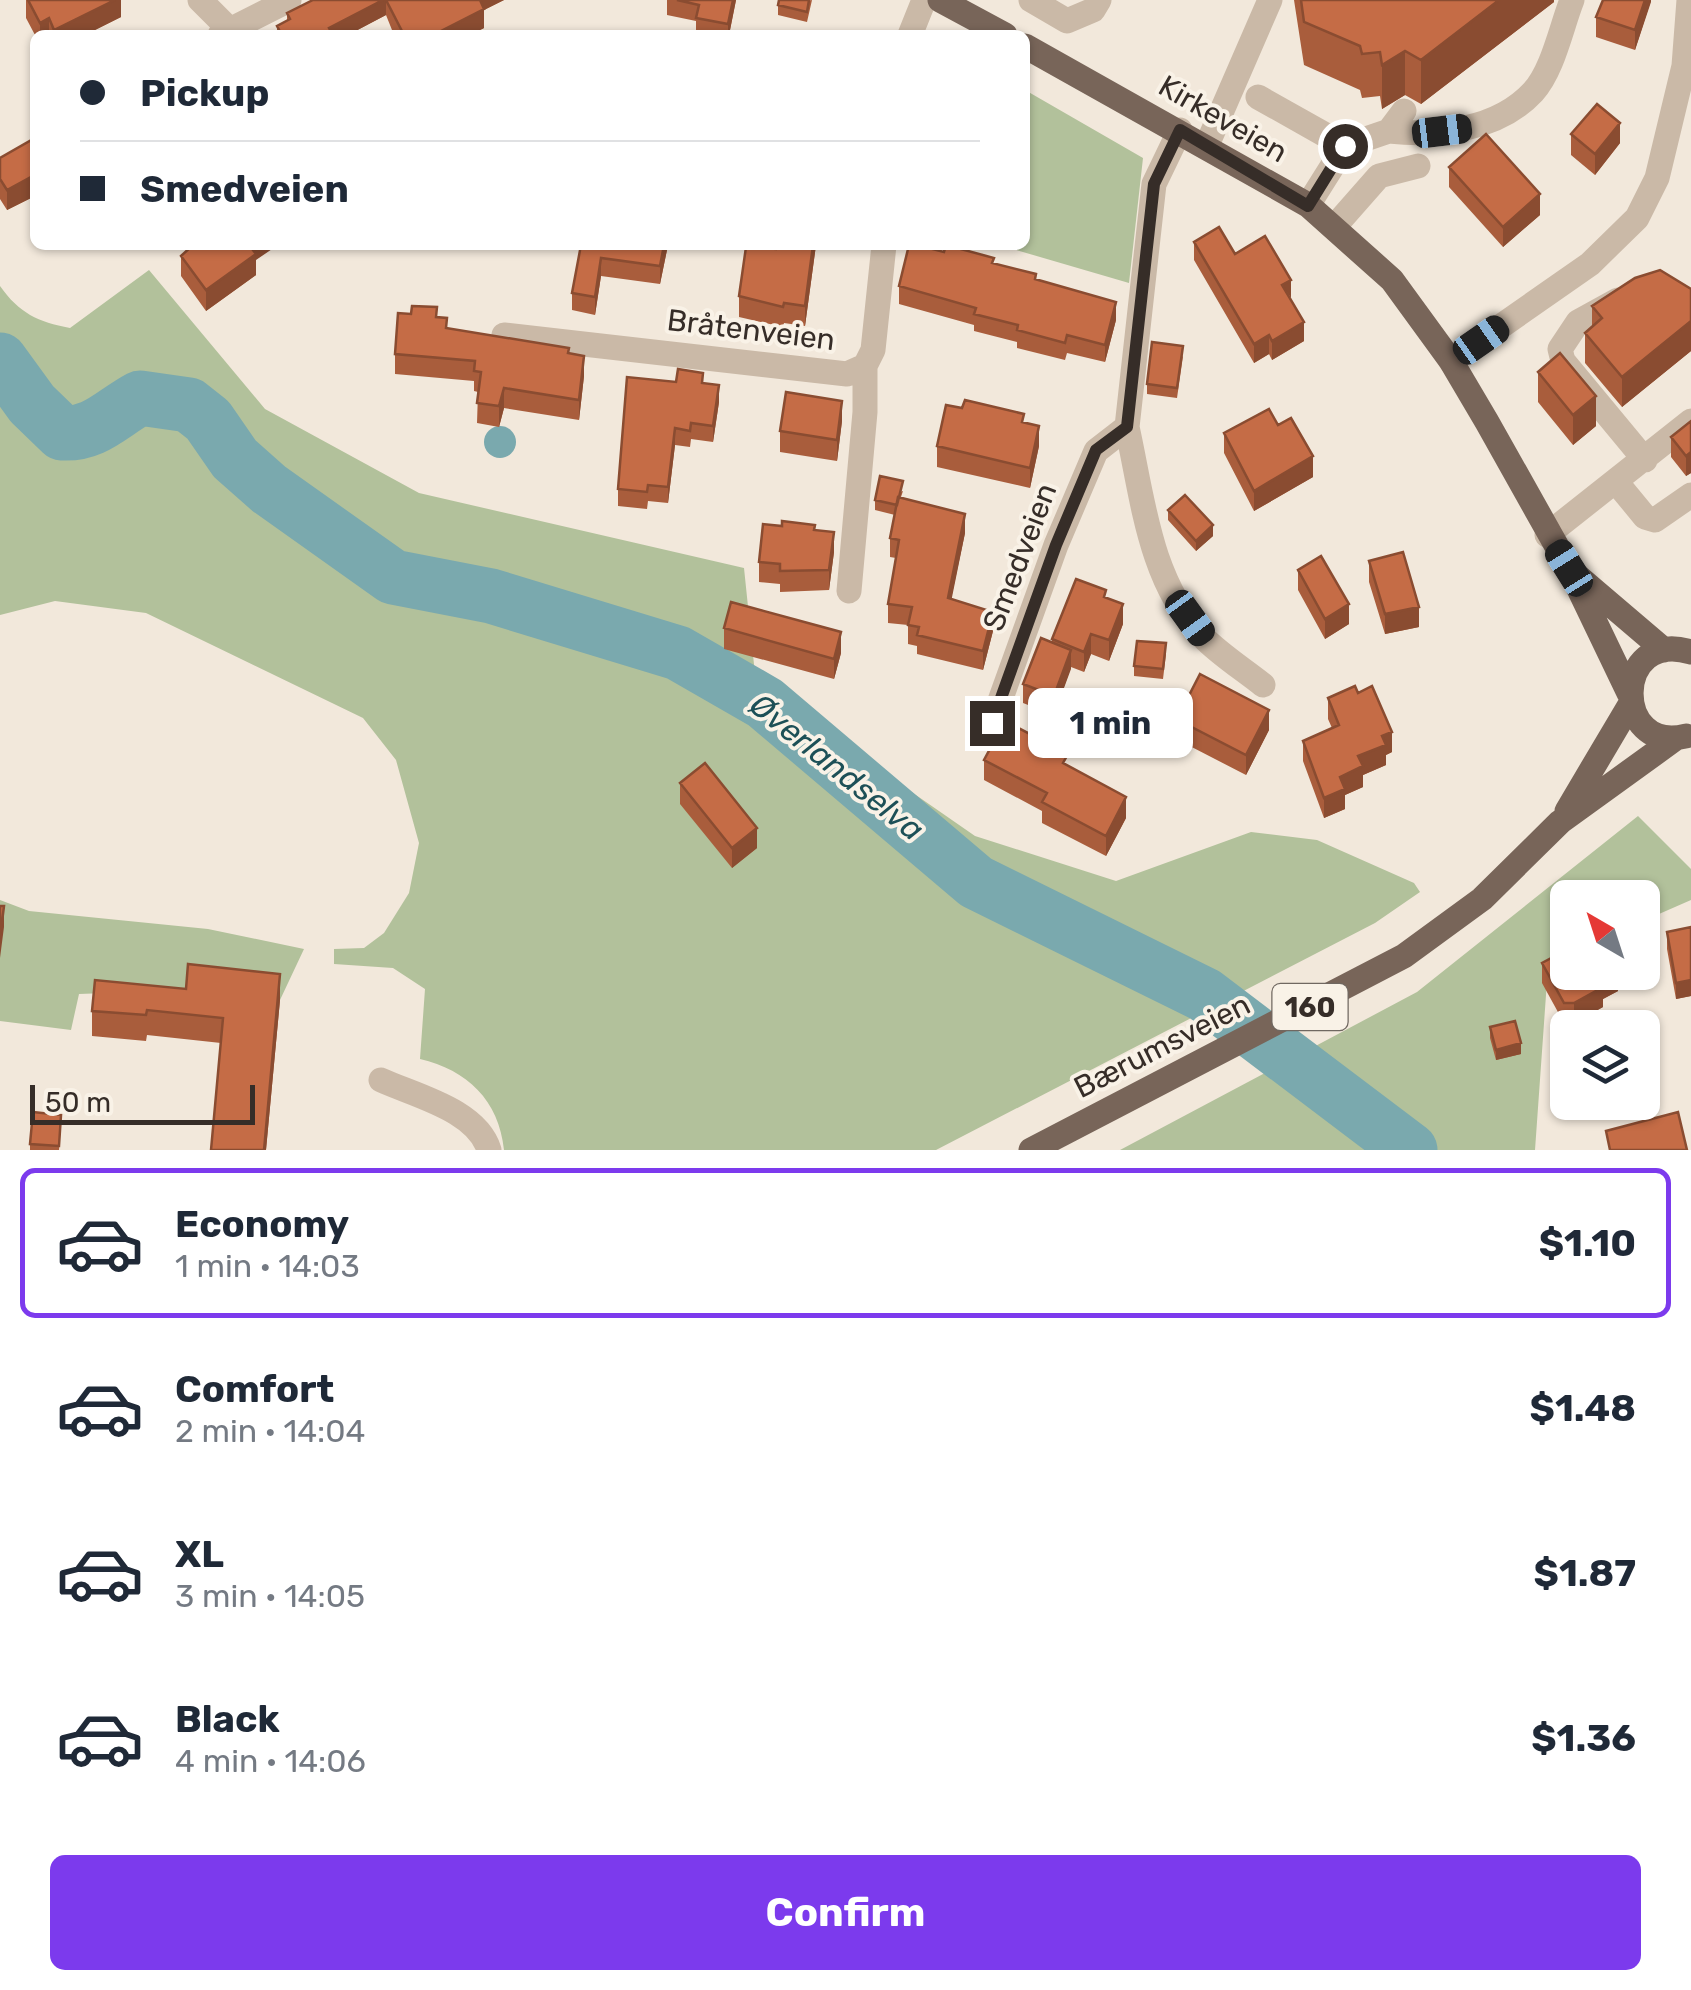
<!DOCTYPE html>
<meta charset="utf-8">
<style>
:root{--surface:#fff;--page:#f2f2f3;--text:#1f2937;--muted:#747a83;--line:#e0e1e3;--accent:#7c3aed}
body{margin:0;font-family:Rubik,sans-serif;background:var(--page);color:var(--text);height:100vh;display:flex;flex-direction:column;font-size:38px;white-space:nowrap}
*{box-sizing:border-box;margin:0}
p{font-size:32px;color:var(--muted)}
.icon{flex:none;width:55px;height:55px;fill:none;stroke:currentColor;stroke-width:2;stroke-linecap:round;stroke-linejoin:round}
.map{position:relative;height:1150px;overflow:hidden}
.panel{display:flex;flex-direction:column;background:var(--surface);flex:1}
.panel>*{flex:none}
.guide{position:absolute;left:30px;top:30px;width:1000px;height:220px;border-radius:15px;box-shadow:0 2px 8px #0004;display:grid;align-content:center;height:220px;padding:0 50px;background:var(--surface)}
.needle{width:65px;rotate:321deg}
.tools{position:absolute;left:1550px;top:880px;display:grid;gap:20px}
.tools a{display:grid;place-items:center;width:110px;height:110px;border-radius:15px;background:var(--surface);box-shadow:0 2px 8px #0004;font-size:50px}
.scale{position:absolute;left:30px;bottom:25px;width:225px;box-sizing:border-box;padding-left:10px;border:5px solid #362d28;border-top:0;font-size:28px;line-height:35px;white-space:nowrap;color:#362d28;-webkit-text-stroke:8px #f9f2e7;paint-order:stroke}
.end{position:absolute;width:45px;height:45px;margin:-22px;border:12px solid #362d28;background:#fff;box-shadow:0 0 0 5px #fff}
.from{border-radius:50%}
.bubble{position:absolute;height:70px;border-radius:15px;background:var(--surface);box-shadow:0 2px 8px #0004;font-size:32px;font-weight:700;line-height:70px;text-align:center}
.car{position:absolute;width:30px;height:60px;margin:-30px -15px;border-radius:12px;box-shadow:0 0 8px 2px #0007;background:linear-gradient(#222 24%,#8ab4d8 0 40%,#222 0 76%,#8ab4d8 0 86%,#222 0)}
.guide b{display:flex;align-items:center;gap:35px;height:95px;font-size:38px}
.guide b+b{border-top:2px solid var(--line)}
.guide i{width:25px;height:25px;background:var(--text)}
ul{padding:18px 0 0;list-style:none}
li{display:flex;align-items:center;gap:30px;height:150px;margin:0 20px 15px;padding:0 30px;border:5px solid transparent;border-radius:15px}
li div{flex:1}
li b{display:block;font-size:38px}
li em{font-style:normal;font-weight:700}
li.selected{border-color:var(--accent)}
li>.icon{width:90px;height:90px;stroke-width:1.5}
.primary-button{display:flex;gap:20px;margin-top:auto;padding:20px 50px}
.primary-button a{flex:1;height:115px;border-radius:15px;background:var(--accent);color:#fff;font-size:40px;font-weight:700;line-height:115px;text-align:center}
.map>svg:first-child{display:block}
.green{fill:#b2c19b}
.water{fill:#7aa9ae}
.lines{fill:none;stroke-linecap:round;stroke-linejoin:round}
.river{stroke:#7aa9ae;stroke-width:55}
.minor{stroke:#cab9a7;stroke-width:25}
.major{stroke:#786559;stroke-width:25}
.wall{fill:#a95d3c}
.shaded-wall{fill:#8a4c31}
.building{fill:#c56c46;stroke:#8a4c31;stroke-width:2.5}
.route{stroke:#362d28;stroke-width:12}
.labels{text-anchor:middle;stroke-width:8;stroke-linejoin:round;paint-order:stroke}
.shield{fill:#f9f2e7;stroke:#706861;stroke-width:2.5}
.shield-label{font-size:28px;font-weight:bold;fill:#362d28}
.street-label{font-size:30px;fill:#362d28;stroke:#f9f2e7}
.water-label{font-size:32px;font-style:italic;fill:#1d5057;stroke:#f9f2e7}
</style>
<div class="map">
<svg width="1691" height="1150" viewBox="0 0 1691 1150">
<rect width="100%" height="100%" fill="#f2e8db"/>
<path class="green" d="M 1025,90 L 1143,158 L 1129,283 L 999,245 L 1025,245 Z
M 149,270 L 265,409 L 419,493 L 744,568 L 755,674 L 864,759 L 975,836 L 1116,881 L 1251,832 L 1317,840 L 1414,883 L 1420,892 L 1375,923 L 936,1150 L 504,1150 C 499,1100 467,1070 420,1059 L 425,989 L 393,968 L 334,964 L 334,949 L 364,948 L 384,933 L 409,893 L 419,843 L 396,760 L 363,718 L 146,613 L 55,601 L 0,615 L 0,286 C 19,313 38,322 70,328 Z
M 1638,816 L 1691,869 L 1691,900 L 1643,921 L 1642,898 L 1568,898 L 1567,965 L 1547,981 L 1535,1150 L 1120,1150 L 1417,992 Z
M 0,900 L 29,911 L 208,929 L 304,949 L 280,1000 L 188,990 L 79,994 L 71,1030 L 0,1021 Z"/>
<path class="water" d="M484 442a16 16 0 1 1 32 0a16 16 0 1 1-32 0Z"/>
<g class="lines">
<path class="river" d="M 0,360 L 32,404 L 62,433 C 95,435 112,413 140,398 L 189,405 L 208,420 L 235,459 L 269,489 L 393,577 L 491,596 L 678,653 L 765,703 L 976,882 L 1205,995 L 1410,1150"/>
<path class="minor" d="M 200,0 L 235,35
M 1031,0 L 1067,21 L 1093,10 L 1099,0
M 220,35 L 289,0
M 910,35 L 924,0
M 1258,97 L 1345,146
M 1389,131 C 1437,136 1497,131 1533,92 C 1553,70 1561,28 1572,0
M 1207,145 L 1270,0
M 1308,205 L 1345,146 L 1389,131 L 1404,111
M 1335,226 L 1379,176 L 1418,166
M 1618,300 L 1578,322 L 1560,349 L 1563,361 L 1645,460
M 504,335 L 847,374 L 865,366 L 873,350 L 884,245
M 1451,361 L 1590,264 L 1637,218 L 1657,178 L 1684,66 L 1689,0
M 1127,427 C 1143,499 1149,579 1202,636 C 1219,654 1243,669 1263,685
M 1617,483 L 1645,517 L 1655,520 L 1691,495
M 1547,535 L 1691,421
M 849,591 L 865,412 L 865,366
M 992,723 L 1056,545 L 1096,451 L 1127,427 L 1154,184 L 1180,130
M 381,1080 C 416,1096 477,1110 489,1150"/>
<path class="major" d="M 940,0 L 1005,35
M 1025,46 L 1308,205 L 1392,280 L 1451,361 L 1487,422 L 1569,568 L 1629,693
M 1576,575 L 1664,650
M 1686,736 C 1612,755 1612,628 1691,652
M 1567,811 L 1631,703
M 1031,1150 L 1404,956 L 1482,899 L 1560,822 L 1676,738"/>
</g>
<path class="wall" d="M 26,0 L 121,0 L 121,17 L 85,35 L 35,35 L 26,18 Z
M 313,0 L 504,0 L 484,10 L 484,28 L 470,35 L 394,35 L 386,15 L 348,35 L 277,35 L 277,26 L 287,21 L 287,13 Z
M 667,0 L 736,0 L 729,35 L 696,35 L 696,21 L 667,15 Z
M 812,0 L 807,22 L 778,15 L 778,5 Z
M 1294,0 L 1554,0 L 1554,2 L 1421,104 L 1405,95 L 1382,109 L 1380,96 L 1362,98 L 1360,90 L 1304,65 Z
M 1651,0 L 1635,50 L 1596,37 L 1596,17 Z
M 1571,134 L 1620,143 L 1595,175 L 1571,155 Z
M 35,138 L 35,205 L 31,198 L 7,210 L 0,199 L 0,158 Z
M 1449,167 L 1540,215 L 1503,247 L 1449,187 Z
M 1194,242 L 1235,254 L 1290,298 L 1304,341 L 1272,360 L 1269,354 L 1254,363 L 1194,260 Z
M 581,245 L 668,245 L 660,284 L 601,276 L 595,315 L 572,310 L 572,293 Z
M 816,245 L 805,326 L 784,323 L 783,327 L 739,317 L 739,296 L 776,249 Z
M 181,256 L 256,260 L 256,275 L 206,311 L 181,276 Z
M 994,263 L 1036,280 L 1116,320 L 1105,362 L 1067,353 L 1065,360 L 1017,348 L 1017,342 L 974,331 L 974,325 L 899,304 L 899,286 Z
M 1691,289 L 1691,351 L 1622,407 L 1585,363 L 1585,333 L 1592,327 L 1592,306 Z
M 437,317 L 447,328 L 569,353 L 584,376 L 579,420 L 504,408 L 499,427 L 477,423 L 478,392 L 474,391 L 474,381 L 395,374 L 395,354 Z
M 1183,356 L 1177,398 L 1147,394 L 1147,384 Z
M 1538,372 L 1596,426 L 1573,445 L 1538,402 Z
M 676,382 L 703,383 L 719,402 L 713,442 L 691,439 L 690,447 L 675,445 L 668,503 L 648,501 L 647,509 L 618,506 L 618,489 Z
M 842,421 L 837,461 L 780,452 L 780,431 Z
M 1691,421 L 1691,473 L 1686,476 L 1671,457 L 1671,437 Z
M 1024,422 L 1039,446 L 1030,488 L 937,467 L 937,446 Z
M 1278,425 L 1313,477 L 1254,511 L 1224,453 L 1224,433 Z
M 903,491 L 901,497 L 965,533 L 951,599 L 993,631 L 983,670 L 917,654 L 917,646 L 908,644 L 908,625 L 888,623 L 888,604 L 896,558 L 890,557 L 890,538 L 895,515 L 875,510 L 875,500 Z
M 1168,510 L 1213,536 L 1196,551 L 1168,520 Z
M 815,530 L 834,552 L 829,590 L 780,592 L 780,584 L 759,582 L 759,562 Z
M 1369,561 L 1419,627 L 1385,634 L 1369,582 Z
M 1298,570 L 1349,624 L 1325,639 L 1298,590 Z
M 1106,597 L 1123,624 L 1109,661 L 1091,654 L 1084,672 L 1071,667 L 1054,715 L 1023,703 L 1023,684 L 1052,642 L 1052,639 Z
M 724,628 L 841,653 L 834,679 L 724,649 Z
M 1166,654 L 1163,679 L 1134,676 L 1134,666 Z
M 1328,698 L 1392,752 L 1386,755 L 1386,765 L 1363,775 L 1363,787 L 1345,795 L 1345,809 L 1324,818 L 1303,761 L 1303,741 L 1332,728 L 1328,719 Z
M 1181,711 L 1269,730 L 1246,775 L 1182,742 Z
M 984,760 L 1068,766 L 1126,818 L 1106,856 L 1042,823 L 1042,811 L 984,780 Z
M 680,783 L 757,848 L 732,868 L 680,804 Z
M 1691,927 L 1691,996 L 1676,999 L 1667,949 L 1667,932 Z
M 1542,963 L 1618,972 L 1618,991 L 1603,999 L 1603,1007 L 1574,1023 L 1564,1023 L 1542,983 Z
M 280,1000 L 266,1150 L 211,1150 L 221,1043 L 147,1035 L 146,1041 L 92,1036 L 92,1011 Z
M 1490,1027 L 1521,1054 L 1496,1060 L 1490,1038 Z
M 61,1125 L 59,1150 L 30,1150 L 30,1144 Z"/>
<path class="shaded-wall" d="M 115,0 L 121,0 L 121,17 L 85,35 L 54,35 L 54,30 Z
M 383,0 L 386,0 L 386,15 L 348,35 L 329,35 L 329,28 Z
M 478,0 L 504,0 L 484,10 L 484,28 L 470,35 L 433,35 Z
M 733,0 L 736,0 L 729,35 L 728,35 L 728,24 Z
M 1499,0 L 1554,0 L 1554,2 L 1421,104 L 1421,60 Z
M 1645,0 L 1651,0 L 1651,2 L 1635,50 L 1635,30 Z
M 49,18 L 49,35 L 40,35 L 40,23 Z
M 1405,51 L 1405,95 L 1382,109 L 1382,65 Z
M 1620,123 L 1620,143 L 1595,175 L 1595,154 Z
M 31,177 L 31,198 L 7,210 L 7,190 Z
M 1540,194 L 1540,215 L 1503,247 L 1503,227 Z
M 248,245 L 278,245 L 256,260 L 256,275 L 206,311 L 206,290 Z
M 664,245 L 668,245 L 660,284 L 660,266 Z
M 813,245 L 816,245 L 805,326 L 805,306 Z
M 601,258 L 601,276 L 595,315 L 595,297 Z
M 1291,280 L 1291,298 L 1282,285 Z
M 1116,302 L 1116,320 L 1105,362 L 1105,345 Z
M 1691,321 L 1691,351 L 1622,407 L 1622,377 Z
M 1304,322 L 1304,341 L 1272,360 L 1272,341 Z
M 1269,335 L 1269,354 L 1254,363 L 1254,344 Z
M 584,356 L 584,376 L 579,420 L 579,400 Z
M 719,385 L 719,402 L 713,442 L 713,426 Z
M 504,388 L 504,408 L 499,427 L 499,406 Z
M 1596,396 L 1596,426 L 1573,445 L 1573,415 Z
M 842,401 L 842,421 L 837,461 L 837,440 Z
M 1039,426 L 1039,446 L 1030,488 L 1030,468 Z
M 675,428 L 675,445 L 668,503 L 668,487 Z
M 1691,452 L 1691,473 L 1686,476 L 1686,456 Z
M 1313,456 L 1313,477 L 1254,511 L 1254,491 Z
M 965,514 L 965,533 L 948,617 L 948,598 Z
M 1213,525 L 1213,536 L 1196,551 L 1196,541 Z
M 834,532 L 834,552 L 829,590 L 829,570 Z
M 1123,604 L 1123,624 L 1109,661 L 1109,640 Z
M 1349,604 L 1349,624 L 1325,639 L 1325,619 Z
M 1419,607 L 1419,627 L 1385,634 L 1385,614 Z
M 993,612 L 993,631 L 983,670 L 983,651 Z
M 841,632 L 841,653 L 834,679 L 834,659 Z
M 1091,634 L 1091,654 L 1084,672 L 1084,652 Z
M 1071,650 L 1071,669 L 1054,715 L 1054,696 Z
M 1269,710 L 1269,730 L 1246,775 L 1246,755 Z
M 1392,732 L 1392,752 L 1386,755 L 1386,765 L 1363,775 L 1363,787 L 1345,795 L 1345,809 L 1324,818 L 1324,798 L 1340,777 L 1358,756 L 1382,736 Z
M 1126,797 L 1126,818 L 1106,856 L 1106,836 Z
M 757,828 L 757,848 L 732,868 L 732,848 Z
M 4,906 L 4,927 L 0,958 L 0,938 Z
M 1615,972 L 1618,972 L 1618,991 L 1603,999 L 1603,1007 L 1574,1023 L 1574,1003 L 1600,981 Z
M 280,974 L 280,1000 L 266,1150 L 264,1150 Z
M 1691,980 L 1691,996 L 1676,999 L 1676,983 Z
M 1521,1043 L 1521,1054 L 1496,1060 L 1496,1050 Z"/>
<path class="building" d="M 28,0 L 115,0 L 54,30 L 49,18 L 40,23 Z
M 313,0 L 383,0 L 329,28 L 333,35 L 282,35 L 277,26 L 290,19 L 287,13 Z
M 386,0 L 480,0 L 484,9 L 433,35 L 404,35 Z
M 677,0 L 733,0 L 728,24 L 696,18 L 699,5 Z
M 779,0 L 809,0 L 807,12 L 778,5 Z
M 1301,0 L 1499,0 L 1421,60 L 1405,51 L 1382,65 L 1380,52 L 1362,54 L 1360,46 L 1304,22 Z
M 1603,0 L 1645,0 L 1635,30 L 1596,17 Z
M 1597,104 L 1620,123 L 1595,154 L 1571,134 Z
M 1486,134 L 1540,194 L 1503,227 L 1449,167 Z
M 35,138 L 35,185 L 31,177 L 7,190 L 0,179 L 0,158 Z
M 1219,227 L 1235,254 L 1265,236 L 1291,280 L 1282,285 L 1304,322 L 1272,341 L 1269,335 L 1254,344 L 1194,242 Z
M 193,245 L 249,245 L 256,254 L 206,290 L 181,256 Z
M 581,245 L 664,245 L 660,266 L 601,258 L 595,297 L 572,293 Z
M 777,245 L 813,245 L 805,306 L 784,303 L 783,307 L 739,296 L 746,247 L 776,249 Z
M 909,245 L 917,245 L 944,252 L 946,245 L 994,258 L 992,263 L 1036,274 L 1035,279 L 1116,302 L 1105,345 L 1067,335 L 1065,343 L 1017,330 L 1018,325 L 974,314 L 976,308 L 899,286 Z
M 1660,270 L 1691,289 L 1691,321 L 1622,377 L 1585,333 L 1602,318 L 1592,306 L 1635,278 Z
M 412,306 L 437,307 L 436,317 L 447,318 L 446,328 L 569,348 L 568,353 L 584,356 L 579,400 L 504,388 L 499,406 L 477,403 L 481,372 L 474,371 L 475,361 L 395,354 L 398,313 L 411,314 Z
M 1152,342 L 1183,346 L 1177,388 L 1147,384 Z
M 1560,353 L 1596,396 L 1573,415 L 1538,372 Z
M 678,369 L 703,373 L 702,383 L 719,385 L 713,426 L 691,423 L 690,431 L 675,428 L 668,487 L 648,485 L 647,492 L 618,489 L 627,377 L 676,382 Z
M 786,392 L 842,401 L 837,440 L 780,431 Z
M 965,400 L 1024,414 L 1022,422 L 1039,426 L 1030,468 L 937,446 L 946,405 L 962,408 Z
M 1269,409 L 1278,425 L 1291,418 L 1313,456 L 1254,491 L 1224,433 Z
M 1691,421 L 1691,452 L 1686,456 L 1671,437 Z
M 880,476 L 903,481 L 897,505 L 875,500 Z
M 1185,495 L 1213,525 L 1196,541 L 1168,510 Z
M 898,497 L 965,514 L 948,598 L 993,612 L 983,651 L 917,635 L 919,627 L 908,625 L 912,607 L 888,604 L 899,540 L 890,538 Z
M 782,521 L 815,525 L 814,530 L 834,532 L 829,570 L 780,571 L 780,564 L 759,562 L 763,524 L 782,526 Z
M 1403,552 L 1419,607 L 1385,614 L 1369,561 Z
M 1321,556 L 1349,604 L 1325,619 L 1298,570 Z
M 1076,579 L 1106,590 L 1104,597 L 1123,604 L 1109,640 L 1091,634 L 1084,652 L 1052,639 Z
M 731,602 L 841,632 L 834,659 L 724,628 Z
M 1041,638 L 1071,650 L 1054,696 L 1023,684 Z
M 1137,641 L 1166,643 L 1163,669 L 1134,666 Z
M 1200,674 L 1269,710 L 1246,755 L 1182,722 L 1187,714 L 1181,711 Z
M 1355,686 L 1358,693 L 1372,686 L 1392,732 L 1382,736 L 1386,745 L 1358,756 L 1363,766 L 1340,777 L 1345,789 L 1324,798 L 1303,741 L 1339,725 L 1328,698 Z
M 1005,721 L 1068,754 L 1063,763 L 1126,797 L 1106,836 L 1042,802 L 1047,793 L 984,760 Z
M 705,763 L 757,828 L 732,848 L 680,783 Z
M 0,906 L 4,906 L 0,938 Z
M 1691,927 L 1691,980 L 1676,983 L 1667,932 Z
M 1568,949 L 1568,972 L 1615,972 L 1600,981 L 1603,987 L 1574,1003 L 1564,1003 L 1542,963 Z
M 188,964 L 280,974 L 264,1150 L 211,1150 L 223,1018 L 147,1010 L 146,1015 L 92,1011 L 95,980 L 186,989 Z
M 1515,1021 L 1521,1043 L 1496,1050 L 1490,1027 Z
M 33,1112 L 61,1115 L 59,1146 L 30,1144 Z
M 1678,1112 L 1687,1150 L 1610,1150 L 1606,1131 Z"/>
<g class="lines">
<path class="route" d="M 992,723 L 1056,545 L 1096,450 L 1127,427 L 1154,184 L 1180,130 L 1308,206 L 1345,146"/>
</g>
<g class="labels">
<rect class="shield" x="1272.5" y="984" width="75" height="46" rx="8"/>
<g class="shield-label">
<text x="1310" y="1017">160</text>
</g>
<g class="street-label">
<text transform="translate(1223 119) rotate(30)" y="10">Kirkeveien</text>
<text transform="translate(751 330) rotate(7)" y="10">Bråtenveien</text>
<text transform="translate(1020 557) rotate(-69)" y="10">Smedveien</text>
<text transform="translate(1162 1046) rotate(-27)" y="10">Bærumsveien</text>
</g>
<g class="water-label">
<text transform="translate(837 767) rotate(39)" y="11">Øverlandselva</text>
</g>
</g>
</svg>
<div class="tools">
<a><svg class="needle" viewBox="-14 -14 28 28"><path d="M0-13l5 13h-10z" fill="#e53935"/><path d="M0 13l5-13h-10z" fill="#747a83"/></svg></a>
<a><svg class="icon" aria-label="layers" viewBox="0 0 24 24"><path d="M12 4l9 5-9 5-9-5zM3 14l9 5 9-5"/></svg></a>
</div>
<div class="scale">50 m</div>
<i class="end from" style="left:1345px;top:146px"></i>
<i class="end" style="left:992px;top:723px"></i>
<div class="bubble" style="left:1028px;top:688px;width:165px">1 min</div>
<i class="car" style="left:1442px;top:131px;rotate:83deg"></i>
<i class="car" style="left:1481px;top:340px;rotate:55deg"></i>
<i class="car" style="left:1569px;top:568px;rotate:328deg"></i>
<i class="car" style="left:1190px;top:618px;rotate:144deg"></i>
<div class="guide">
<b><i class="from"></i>Pickup</b>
<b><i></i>Smedveien</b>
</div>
</div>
<section class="panel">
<ul>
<li class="selected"><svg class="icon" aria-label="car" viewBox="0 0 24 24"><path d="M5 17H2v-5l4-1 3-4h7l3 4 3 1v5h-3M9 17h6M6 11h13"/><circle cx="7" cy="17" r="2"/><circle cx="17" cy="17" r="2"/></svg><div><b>Economy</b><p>1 min · 14:03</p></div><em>$1.10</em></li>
<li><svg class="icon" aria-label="car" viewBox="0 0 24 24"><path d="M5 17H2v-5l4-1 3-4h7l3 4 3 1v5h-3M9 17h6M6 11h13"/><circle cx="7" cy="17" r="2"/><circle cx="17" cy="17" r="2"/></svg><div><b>Comfort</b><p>2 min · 14:04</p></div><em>$1.48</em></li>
<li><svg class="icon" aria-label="car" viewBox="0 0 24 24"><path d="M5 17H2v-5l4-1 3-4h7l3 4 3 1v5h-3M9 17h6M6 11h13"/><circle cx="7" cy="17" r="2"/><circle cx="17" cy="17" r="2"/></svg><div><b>XL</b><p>3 min · 14:05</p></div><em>$1.87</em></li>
<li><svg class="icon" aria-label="car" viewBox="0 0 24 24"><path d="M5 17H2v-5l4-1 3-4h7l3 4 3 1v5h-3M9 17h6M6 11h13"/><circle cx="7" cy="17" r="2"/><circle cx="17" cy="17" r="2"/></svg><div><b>Black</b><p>4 min · 14:06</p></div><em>$1.36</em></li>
</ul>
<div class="primary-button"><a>Confirm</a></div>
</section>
